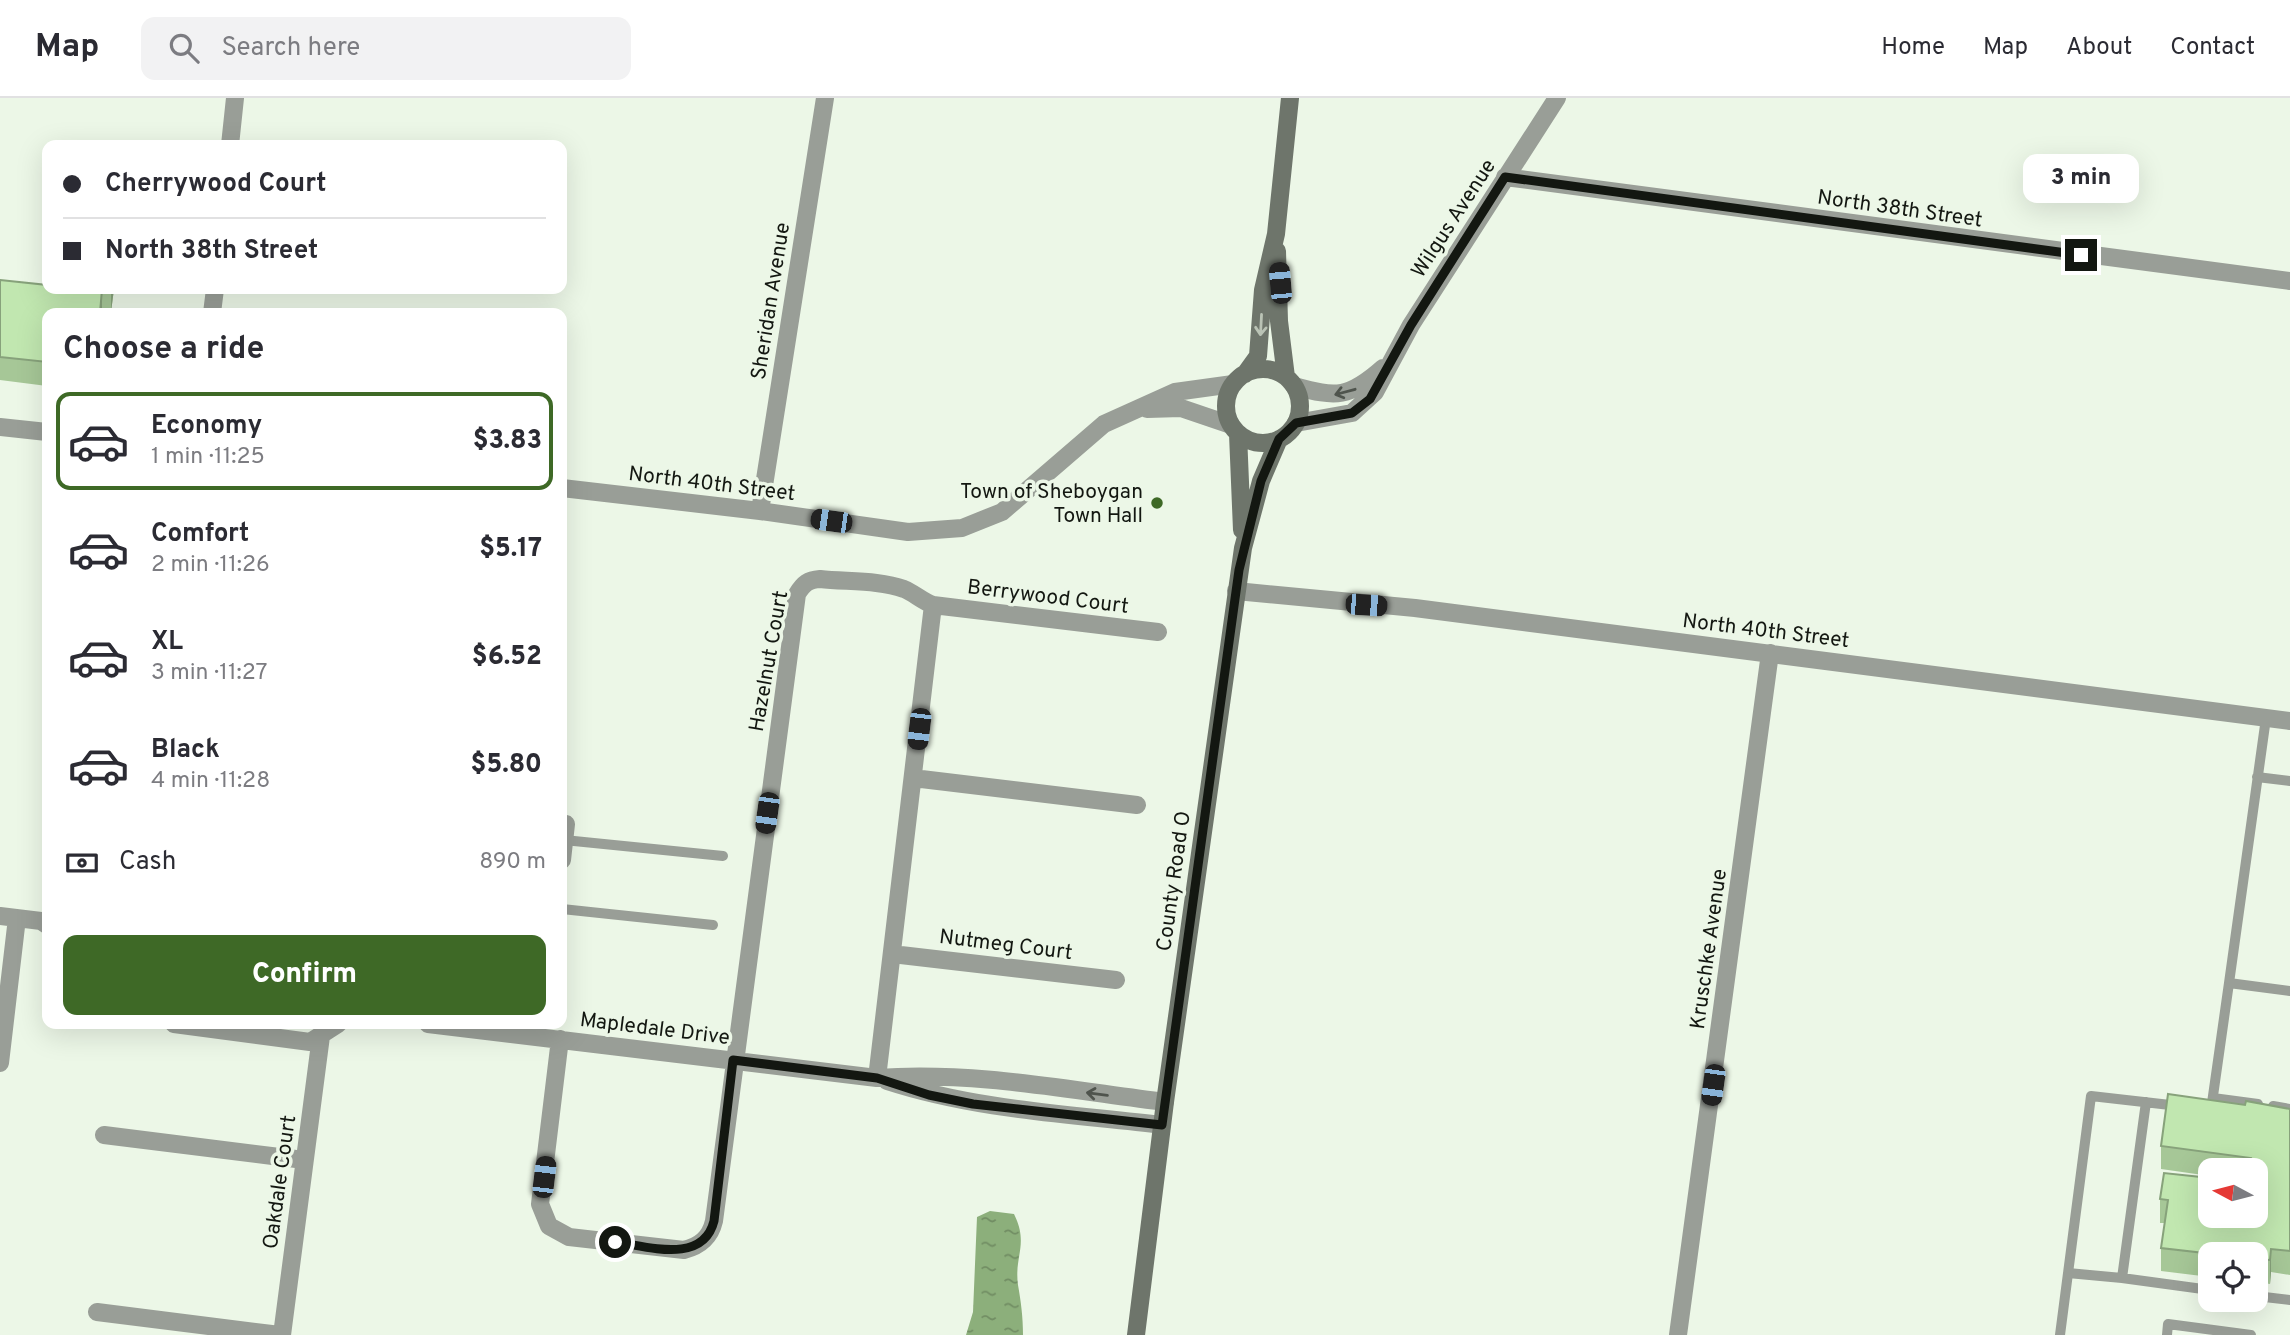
<!DOCTYPE html>
<meta charset="utf-8">
<style>
:root{--surface:#fff;--page:#f2f2f3;--text:#2b2b33;--muted:#7c7c81;--line:#e1e1e2;--accent:#3e6926}
body{margin:0;font-family:Overpass,sans-serif;background:var(--page);color:var(--text);height:100vh;display:flex;flex-direction:column;font-size:26px;white-space:nowrap}
*{box-sizing:border-box;margin:0}
p{font-size:23px;color:var(--muted)}
.icon{flex:none;width:38px;height:38px;fill:none;stroke:currentColor;stroke-width:2;stroke-linecap:round;stroke-linejoin:round}
.map{position:relative;flex:1;overflow:hidden}
.sheet{position:absolute;left:42px;top:210px;width:525px;height:721px;display:flex;flex-direction:column;background:var(--surface);border-radius:14px;box-shadow:0 7px 28px #0002}
.sheet>*{flex:none}
.banner{position:absolute;left:42px;top:42px;width:525px;height:154px;border-radius:14px;box-shadow:0 7px 28px #0002;display:grid;align-content:center;height:154px;padding:0 21px;background:var(--surface)}
.needle{width:46px;rotate:277deg}
.fabs{position:absolute;left:2198px;top:1060px;display:grid;gap:14px}
.fabs a{display:grid;place-items:center;width:70px;height:70px;border-radius:14px;background:var(--surface);box-shadow:0 7px 28px #0002;font-size:35px}
.end{position:absolute;width:32px;height:32px;margin:-16px;border:9px solid #131711;background:#fff;box-shadow:0 0 0 4px #fff}
.from{border-radius:50%}
.bubble{position:absolute;height:49px;border-radius:14px;background:var(--surface);box-shadow:0 7px 28px #0002;font-size:23px;font-weight:800;line-height:49px;text-align:center}
.car{position:absolute;width:21px;height:42px;margin:-21px -10px;border-radius:9px;box-shadow:0 0 5px 2px #0007;background:linear-gradient(#222 24%,#8ab4d8 0 40%,#222 0 76%,#8ab4d8 0 86%,#222 0)}
.banner b{display:flex;align-items:center;gap:24px;height:66px;font-size:26px}
.banner b+b{border-top:2px solid var(--line)}
.banner i{width:18px;height:18px;background:var(--text)}
ul{padding:0;list-style:none}
li{display:flex;align-items:center;gap:21px;height:98px;margin:0 14px 10px;padding:0 7px;border:4px solid transparent;border-radius:14px}
li div{flex:1}
li b{display:block;font-size:26px}
li em{font-style:normal;font-weight:800}
li.active{border-color:var(--accent)}
li>.icon{width:63px;height:63px;stroke-width:1.5}
h2{padding:0 21px;font-size:32px;line-height:84px}
.pay{display:flex;align-items:center;gap:18px;height:77px;padding:0 21px;font-size:26px}
.pay p{margin-inline-start:auto}
.action{display:flex;gap:14px;margin-top:auto;padding:14px 21px}
.action a{flex:1;height:80px;border-radius:14px;background:var(--accent);color:#fff;font-size:28px;font-weight:800;line-height:80px;text-align:center}
header{display:flex;align-items:center;gap:42px;box-sizing:border-box;height:98px;padding:0 35px;background:var(--surface);border-bottom:2px solid var(--line)}
header strong{font-size:33px}
nav{display:flex;gap:38px;margin-inline-start:auto;font-size:24px}
.search{width:490px;height:63px;background:var(--page);display:flex;align-items:center;gap:18px;box-sizing:border-box;padding:0 24px;border-radius:14px;color:var(--muted);font-size:26px}
.map>svg:first-child{display:block}
.water{fill:url(#water-ripples)}
.lines{fill:none;stroke-linecap:round;stroke-linejoin:round}
.lane{stroke:#999e97;stroke-width:10}
.street{stroke:#999e97;stroke-width:18}
.secondary{stroke:#6e756b;stroke-width:18}
.wall{fill:#a6c797}
.shaded-wall{fill:#87a27b}
.building{fill:#c1e7b0;stroke:#87a27b;stroke-width:2}
.oneway{stroke:#bac3b5}
.oneway2{stroke:#4f544d}
.route{stroke:#131711;stroke-width:9}
.poi-dot{fill:#3e6926;stroke:#ecf7e7;stroke-width:2.5}
.labels{text-anchor:middle;stroke-width:7;stroke-linejoin:round;paint-order:stroke}
.street-label{font-size:21px;fill:#131711;stroke:#ecf7e7}
.poi-label{font-size:21px;fill:#131711;stroke:#ecf7e7;text-anchor:end}
</style>
<header>
<strong>Map</strong>
<div class="search"><svg class="icon" aria-label="search" viewBox="0 0 24 24"><circle cx="10" cy="10" r="6"/><path d="M15 15l6 6"/></svg>Search here</div>
<nav><a>Home</a><a>Map</a><a>About</a><a>Contact</a></nav>
</header>
<div class="map">
<svg width="2290" height="1237" viewBox="0 0 2290 1237">
<defs>
<pattern id="water-ripples" width="26" height="14" patternUnits="userSpaceOnUse" patternTransform="scale(1.75)"><rect width="26" height="14" fill="#8caf7b"/><path d="M2 4q2-2 4 0t4 0M15 11q2-2 4 0t4 0" fill="none" stroke="#718d63"/></pattern>
</defs>
<rect width="100%" height="100%" fill="#ecf7e7"/>
<path class="water" d="M 990,1113 L 1014,1116 C 1029,1146 1014,1158 1018,1187 C 1021,1204 1023,1219 1023,1237 L 966,1237 L 973,1214 L 977,1119 Z"/>
<g class="lines">
<path class="lane" d="M 2266,620 L 2229,885 L 2290,893
M 2257,679 L 2290,683
M 564,742 L 723,758
M 562,811 L 713,827
M 2213,1000 L 2258,1006
M 2146,1004 L 2122,1180 L 2210,1192
M 2273,1008 L 2290,1011
M 2211,1012 L 2229,885
M 2068,1175 L 2122,1180
M 2256,1198 L 2290,1202
M 2060,1237 L 2091,998 L 2179,1008
M 2167,1237 L 2168,1226 L 2251,1237"/>
<path class="street" d="M 230,47 L 235,0
M 1505,79 L 2290,183
M 212,215 L 215,191
M 1294,288 C 1337,300 1349,300 1383,270
M 1147,311 L 1181,310 L 1231,327
M 1296,325 L 1352,315 L 1375,294 L 1411,227 L 1557,0
M 0,329 L 47,334
M 562,390 L 760,413 L 908,434 L 962,430 L 1002,414 L 1104,326 L 1175,294 L 1233,286
M 760,413 L 825,0
M 1236,493 L 1415,510 L 2290,623
M 913,680 L 1137,707
M 562,762 L 566,726
M 0,818 L 41,823 L 47,827
M 892,856 L 1116,882
M 174,926 L 310,944 L 338,926
M 428,926 L 877,980 C 973,973 1069,992 1165,1004
M 560,941 L 540,1106 L 549,1128 L 569,1139 L 684,1152 C 700,1148 710,1140 714,1123 L 797,496 C 804,485 808,482 820,481 C 847,484 879,482 904,491 C 914,495 922,503 933,507 L 1158,534
M 0,965 L 17,820
M 877,980 L 933,507
M 887,983 C 976,1012 1070,1016 1162,1027
M 104,1037 L 304,1062
M 97,1214 L 280,1237
M 282,1237 L 321,938
M 1678,1237 L 1770,555"/>
<path class="secondary" d="M 1277,153 L 1279,223 L 1286,279
M1226 308a37 37 0 1 1 74 0a37 37 0 1 1-74 0Z
M 1245,276 L 1258,258 L 1263,192 L 1276,136 L 1290,0
M 1238,336 L 1242,432
M 1136,1237 L 1165,1004 L 1243,450 L 1261,383 L 1279,341"/>
</g>
<path class="wall" d="M 0,182 L 47,191 L 114,191 L 111,214 L 102,214 L 47,215 L 47,288 L 0,282 Z
M 2245,1007 L 2290,1011 L 2290,1177 L 2271,1174 L 2270,1186 L 2256,1184 L 2256,1157 L 2210,1157 L 2210,1179 L 2161,1173 L 2161,1150 L 2165,1125 L 2160,1125 L 2160,1101 L 2256,1118 L 2256,1073 L 2210,1073 L 2210,1078 L 2161,1071 L 2161,1048 Z"/>
<path class="shaded-wall" d="M 102,191 L 102,215 L 100,215 Z
M 111,191 L 114,191 L 111,214 Z
M 2271,1151 L 2271,1174 L 2270,1186 L 2270,1162 Z"/>
<path class="building" d="M 0,182 L 47,187 L 47,191 L 102,191 L 100,215 L 47,215 L 47,264 L 0,259 Z
M 2168,996 L 2245,1007 L 2246,1003 L 2290,1011 L 2290,1153 L 2271,1151 L 2270,1162 L 2256,1161 L 2256,1157 L 2222,1157 L 2161,1150 L 2168,1102 L 2160,1101 L 2164,1075 L 2210,1080 L 2210,1118 L 2256,1118 L 2256,1073 L 2249,1073 L 2251,1060 L 2161,1048 Z"/>
<defs><path id="oneway-shaft" d="M-6 0H5M1.5-3L5.5 0L1.5 3" fill="none" stroke-width="1.6" stroke-linecap="round" stroke-linejoin="round" transform="scale(1.75)"/></defs>
<use class="oneway" href="#oneway-shaft" transform="translate(1261 227) rotate(93)"/>
<g class="oneway2">
<use href="#oneway-shaft" transform="translate(1345 294) rotate(165)"/>
<use href="#oneway-shaft" transform="translate(1097 996) rotate(-173)"/>
</g>
<g class="lines">
<path class="route" d="M 615,1144 C 647,1148 703,1167 714,1123 L 733,962 L 877,980 L 929,997 L 973,1006 L 1162,1027 L 1239,472 L 1261,383 L 1279,341 L 1296,325 L 1352,315 L 1370,301 L 1411,227 L 1505,79 L 2081,157"/>
</g>
<circle class="poi-dot" cx="1157" cy="405" r="7"/>
<g class="labels">
<g class="street-label">
<text transform="translate(1900 110) rotate(8)" y="7">North 38th Street</text>
<text transform="translate(1453 120) rotate(-57)" y="7">Wilgus Avenue</text>
<text transform="translate(770 203) rotate(-81)" y="7">Sheridan Avenue</text>
<text transform="translate(712 385) rotate(7)" y="7">North 40th Street</text>
<text transform="translate(1048 498) rotate(7)" y="7">Berrywood Court</text>
<text transform="translate(1766 532) rotate(7)" y="7">North 40th Street</text>
<text transform="translate(768 563) rotate(-80)" y="7">Hazelnut Court</text>
<text transform="translate(1173 783) rotate(-82)" y="7">County Road O</text>
<text transform="translate(1006 846) rotate(7)" y="7">Nutmeg Court</text>
<text transform="translate(1708 851) rotate(-82)" y="7">Kruschke Avenue</text>
<text transform="translate(655 930) rotate(7)" y="7">Mapledale Drive</text>
<text transform="translate(279 1084) rotate(-82)" y="7">Oakdale Court</text>
</g>
<g class="poi-label">
<text x="1143" y="400">Town of Sheboygan<tspan x="1143" dy="24">Town Hall</tspan></text>
</g>
</g>
</svg>
<div class="fabs">
<a><svg class="needle" viewBox="-14 -14 28 28"><path d="M0-13l5 13h-10z" fill="#e53935"/><path d="M0 13l5-13h-10z" fill="#7c7c81"/></svg></a>
<a><svg class="icon" aria-label="locate" viewBox="0 0 24 24"><circle cx="12" cy="12" r="6"/><path d="M12 2v4M12 18v4M2 12h4M18 12h4"/></svg></a>
</div>
<i class="end from" style="left:615px;top:1144px"></i>
<i class="end" style="left:2081px;top:157px"></i>
<div class="bubble" style="left:2023px;top:56px;width:116px">3 min</div>
<i class="car" style="left:1280px;top:185px;rotate:355deg"></i>
<i class="car" style="left:831px;top:423px;rotate:278deg"></i>
<i class="car" style="left:1366px;top:507px;rotate:94deg"></i>
<i class="car" style="left:919px;top:631px;rotate:187deg"></i>
<i class="car" style="left:767px;top:715px;rotate:188deg"></i>
<i class="car" style="left:1713px;top:987px;rotate:188deg"></i>
<i class="car" style="left:544px;top:1079px;rotate:7deg"></i>
<div class="banner">
<b><i class="from"></i>Cherrywood Court</b>
<b><i></i>North 38th Street</b>
</div>
<section class="sheet">
<h2>Choose a ride</h2>
<ul>
<li class="active"><svg class="icon" aria-label="car" viewBox="0 0 24 24"><path d="M5 17H2v-5l4-1 3-4h7l3 4 3 1v5h-3M9 17h6M6 11h13"/><circle cx="7" cy="17" r="2"/><circle cx="17" cy="17" r="2"/></svg><div><b>Economy</b><p>1 min · 11:25</p></div><em>$3.83</em></li>
<li><svg class="icon" aria-label="car" viewBox="0 0 24 24"><path d="M5 17H2v-5l4-1 3-4h7l3 4 3 1v5h-3M9 17h6M6 11h13"/><circle cx="7" cy="17" r="2"/><circle cx="17" cy="17" r="2"/></svg><div><b>Comfort</b><p>2 min · 11:26</p></div><em>$5.17</em></li>
<li><svg class="icon" aria-label="car" viewBox="0 0 24 24"><path d="M5 17H2v-5l4-1 3-4h7l3 4 3 1v5h-3M9 17h6M6 11h13"/><circle cx="7" cy="17" r="2"/><circle cx="17" cy="17" r="2"/></svg><div><b>XL</b><p>3 min · 11:27</p></div><em>$6.52</em></li>
<li><svg class="icon" aria-label="car" viewBox="0 0 24 24"><path d="M5 17H2v-5l4-1 3-4h7l3 4 3 1v5h-3M9 17h6M6 11h13"/><circle cx="7" cy="17" r="2"/><circle cx="17" cy="17" r="2"/></svg><div><b>Black</b><p>4 min · 11:28</p></div><em>$5.80</em></li>
</ul>
<div class="pay"><svg class="icon" aria-label="cash" viewBox="0 0 24 24"><path d="M3 7h18v10H3z"/><circle cx="12" cy="12" r="2"/></svg>Cash<p>890 m</p></div>
<div class="action"><a>Confirm</a></div>
</section>
</div>
